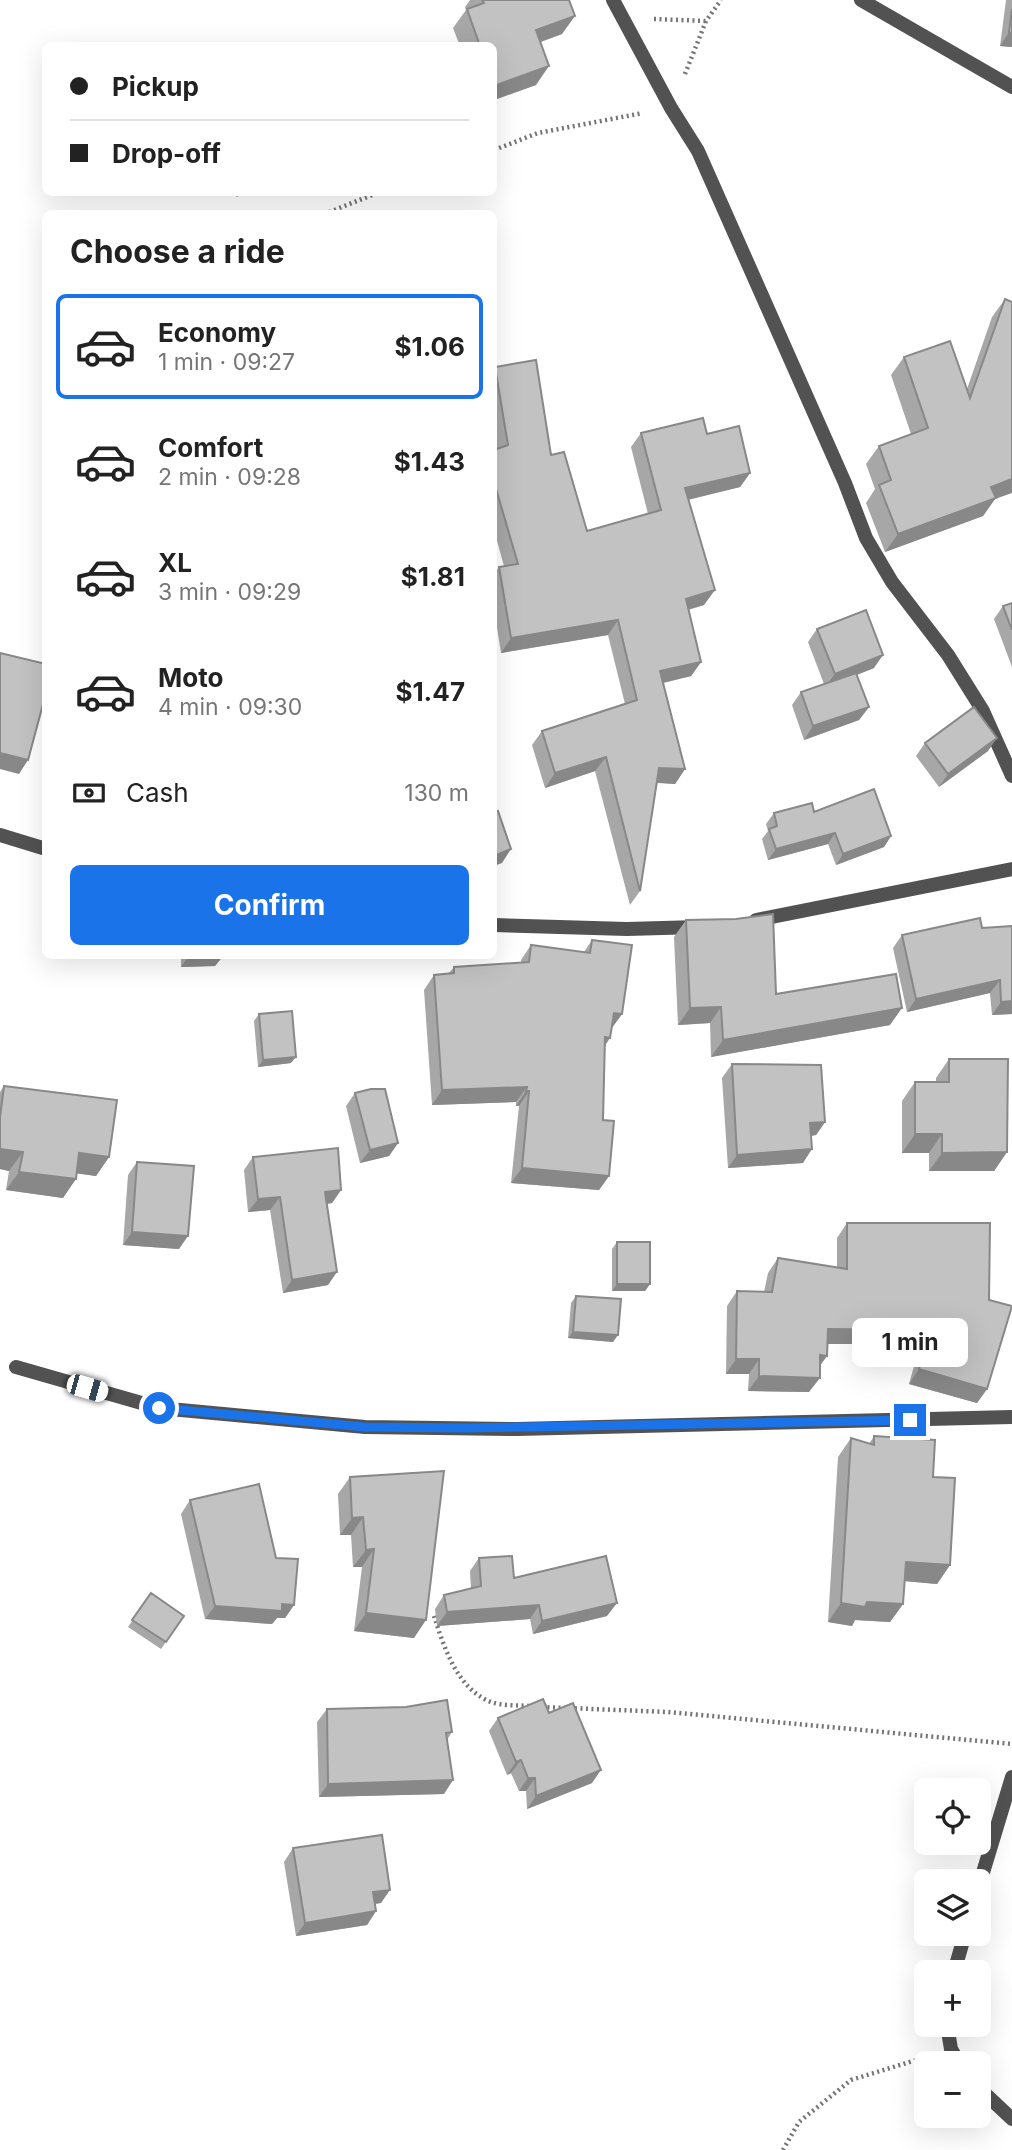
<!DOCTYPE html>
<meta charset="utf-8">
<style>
:root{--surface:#fff;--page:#f2f2f2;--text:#222;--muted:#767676;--line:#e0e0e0;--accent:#1a73e8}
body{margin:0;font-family:Inter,sans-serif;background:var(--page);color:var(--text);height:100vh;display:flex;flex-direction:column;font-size:26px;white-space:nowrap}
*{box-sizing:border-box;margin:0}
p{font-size:23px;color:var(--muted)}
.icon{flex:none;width:38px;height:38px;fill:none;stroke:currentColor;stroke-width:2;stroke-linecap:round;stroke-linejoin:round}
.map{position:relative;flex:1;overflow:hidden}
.details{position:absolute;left:42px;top:210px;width:455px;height:749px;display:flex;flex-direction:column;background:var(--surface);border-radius:10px;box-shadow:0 7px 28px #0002}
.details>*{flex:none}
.guide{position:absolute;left:42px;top:42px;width:455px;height:154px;border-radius:10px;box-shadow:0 7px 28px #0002;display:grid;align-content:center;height:154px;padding:0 28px;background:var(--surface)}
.tools{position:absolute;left:914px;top:1778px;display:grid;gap:14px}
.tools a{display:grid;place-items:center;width:77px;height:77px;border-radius:10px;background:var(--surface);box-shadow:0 7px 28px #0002;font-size:35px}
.end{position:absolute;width:32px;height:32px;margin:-16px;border:9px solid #1a73e8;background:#fff;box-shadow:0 0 0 4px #fff}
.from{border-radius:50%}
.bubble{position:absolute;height:49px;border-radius:10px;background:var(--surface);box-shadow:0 7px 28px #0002;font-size:23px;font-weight:700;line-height:49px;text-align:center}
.car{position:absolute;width:21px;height:42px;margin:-21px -10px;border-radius:9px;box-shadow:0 0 5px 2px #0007;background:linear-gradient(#fff 24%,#345 0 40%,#fff 0 76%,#345 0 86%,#fff 0)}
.guide b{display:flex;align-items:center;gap:24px;height:66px;font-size:26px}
.guide b+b{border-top:2px solid var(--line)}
.guide i{width:18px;height:18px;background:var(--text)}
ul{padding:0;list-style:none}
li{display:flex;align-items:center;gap:21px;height:105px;margin:0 14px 10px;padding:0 14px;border:4px solid transparent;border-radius:10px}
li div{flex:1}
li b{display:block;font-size:26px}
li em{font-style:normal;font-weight:700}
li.selected{border-color:var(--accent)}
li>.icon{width:63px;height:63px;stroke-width:1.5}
h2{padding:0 28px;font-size:32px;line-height:84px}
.pay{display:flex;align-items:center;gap:18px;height:77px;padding:0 28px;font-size:26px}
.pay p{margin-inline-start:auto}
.cta{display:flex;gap:14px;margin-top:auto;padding:14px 28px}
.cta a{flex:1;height:80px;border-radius:10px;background:var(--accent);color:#fff;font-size:28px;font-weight:700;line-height:80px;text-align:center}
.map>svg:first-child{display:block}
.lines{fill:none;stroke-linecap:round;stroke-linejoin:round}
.path{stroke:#747474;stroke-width:4.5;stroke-dasharray:2 3.5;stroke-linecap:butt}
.minor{stroke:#525252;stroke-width:14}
.wall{fill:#a7a7a7}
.shaded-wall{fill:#888}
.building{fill:#c2c2c2;stroke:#888;stroke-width:2}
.route{stroke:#1a73e8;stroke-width:9}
</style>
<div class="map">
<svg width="1012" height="2150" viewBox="0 0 1012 2150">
<rect width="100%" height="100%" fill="#fff"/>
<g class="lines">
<path class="path" d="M 654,19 L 706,21
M 685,74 L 706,21 L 721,0
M 494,150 L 538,133 L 643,113
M 324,214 L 380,192
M 434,1616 C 444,1647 457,1689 491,1702 C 502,1706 518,1705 530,1706
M 542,1707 L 668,1712 L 1012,1744
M 783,2150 L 799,2122 L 851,2080 L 926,2057"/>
<path class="minor" d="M 613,0 L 671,108 L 698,151 L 845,483 L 866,538 L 892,582 L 948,655 L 983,711 L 1012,776
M 861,0 L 1012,87
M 0,835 L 46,849
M 756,920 L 1012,869
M 494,925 L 627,929 L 698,927
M 16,1367 L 159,1408 L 365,1427 L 517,1429 L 1012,1417
M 978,1889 L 1012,1777
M 954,1972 L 965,1934
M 947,2025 L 951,2049 L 959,2063
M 978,2087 L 1012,2119"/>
</g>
<path class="wall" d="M 470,0 L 569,0 L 562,34 L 541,42 L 536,85 L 494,100 L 494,46 L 460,46 L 453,28 L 466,10 L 465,7 Z
M 1006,0 L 1012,0 L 1012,47 L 1000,46 Z
M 1005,299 L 995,499 L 983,516 L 885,552 L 866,503 L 875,489 L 866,464 L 879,446 L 911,434 L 891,375 L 904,357 L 967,389 L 992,317 Z
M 495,367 L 551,455 L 587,531 L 648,514 L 631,447 L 641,433 L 707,434 L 750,473 L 740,487 L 688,500 L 704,605 L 688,610 L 701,662 L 691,676 L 663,683 L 685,769 L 675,784 L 657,783 L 640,891 L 630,905 L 595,771 L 545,788 L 532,745 L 542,731 L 625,704 L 608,635 L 501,653 L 494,609 L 494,574 L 499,567 L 504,566 L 494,530 L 494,450 L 496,449 L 494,433 L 494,369 Z
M 1012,603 L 1012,667 L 994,619 L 1003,606 Z
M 817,629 L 874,668 L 857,675 L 869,707 L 859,720 L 804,740 L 792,705 L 801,692 L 824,684 L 808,642 Z
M 925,743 L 988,751 L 939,787 L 916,756 Z
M 814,812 L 891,836 L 884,847 L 836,865 L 828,844 L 768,860 L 762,839 L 768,831 L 766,824 L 774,813 Z
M 686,920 L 776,994 L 890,1025 L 711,1057 L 710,1023 L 678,1025 L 674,937 Z
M 982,928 L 1012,1014 L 992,1015 L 990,993 L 907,1012 L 893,948 L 902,935 Z
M 592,940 L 622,1014 L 612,1028 L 605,1046 L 603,1120 L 609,1176 L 599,1190 L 511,1183 L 519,1106 L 516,1106 L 516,1102 L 432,1105 L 424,990 L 434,975 L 449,973 L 454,967 L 521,963 L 521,960 L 531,945 L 584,952 Z
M 173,956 L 223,956 L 215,966 L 181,967 L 181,958 L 173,958 Z
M 259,1014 L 291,1063 L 258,1067 L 254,1021 Z
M 949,1059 L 1007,1152 L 994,1171 L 929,1171 L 929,1153 L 902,1153 L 902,1101 L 915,1082 L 936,1082 L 936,1078 Z
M 732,1064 L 825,1122 L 816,1135 L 811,1136 L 803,1163 L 728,1168 L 722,1078 Z
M 4,1086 L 109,1157 L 96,1176 L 77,1173 L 63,1198 L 6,1190 L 9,1171 L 0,1169 L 0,1092 Z
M 355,1093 L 398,1143 L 389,1156 L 360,1163 L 346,1106 Z
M 253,1157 L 341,1190 L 332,1203 L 327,1204 L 328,1285 L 283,1293 L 270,1210 L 248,1212 L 244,1170 Z
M 137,1162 L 179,1249 L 123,1245 L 128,1175 Z
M 847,1223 L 987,1389 L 977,1403 L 909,1384 L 920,1344 L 827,1344 L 827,1356 L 820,1365 L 809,1392 L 748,1391 L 749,1374 L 726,1374 L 727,1306 L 737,1291 L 764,1292 L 768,1273 L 778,1258 L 837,1267 L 837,1238 Z
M 617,1242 L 650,1284 L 645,1291 L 612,1291 L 612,1249 Z
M 576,1296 L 613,1342 L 568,1338 L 571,1303 Z
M 874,1436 L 933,1477 L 950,1565 L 937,1584 L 904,1581 L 903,1604 L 890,1622 L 855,1620 L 852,1626 L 828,1622 L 838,1457 L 851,1438 L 869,1444 Z
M 350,1477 L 414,1638 L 354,1631 L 362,1567 L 353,1567 L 351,1535 L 340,1535 L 338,1494 Z
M 190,1500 L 276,1558 L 294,1605 L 285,1618 L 277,1618 L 272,1624 L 205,1619 L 181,1514 Z
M 479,1558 L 514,1578 L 607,1616 L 533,1634 L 530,1619 L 437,1626 L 435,1609 L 444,1595 L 471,1589 L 470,1571 Z
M 151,1593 L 184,1616 L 161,1649 L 128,1627 Z
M 327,1709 L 452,1732 L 447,1740 L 444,1794 L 319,1797 L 317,1722 Z
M 549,1713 L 592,1783 L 527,1809 L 526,1791 L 519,1791 L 511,1773 L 507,1775 L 489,1731 L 498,1718 Z
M 293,1848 L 381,1903 L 375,1904 L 376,1911 L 367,1925 L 296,1936 L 284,1862 Z"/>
<path class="shaded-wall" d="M 575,16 L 562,34 L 523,48 L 536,30 Z
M 1009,32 L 1012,33 L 1012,47 L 1000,46 Z
M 549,66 L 536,85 L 494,100 L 494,86 Z
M 239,192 L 252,192 L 236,197 Z
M 750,473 L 740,487 L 674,503 L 685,488 Z
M 1012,479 L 1012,493 L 995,499 L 983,516 L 885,552 L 898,534 L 991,487 Z
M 715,590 L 704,605 L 676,613 L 686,599 Z
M 618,620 L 608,635 L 501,653 L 511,638 Z
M 883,655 L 874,668 L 825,687 L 835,674 Z
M 701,662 L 691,676 L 650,686 L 660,671 Z
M 869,707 L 859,720 L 804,740 L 813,726 Z
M 997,738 L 988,751 L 939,787 L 948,774 Z
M 0,753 L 28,760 L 19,774 L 0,769 Z
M 606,757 L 595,771 L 545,788 L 555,773 Z
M 659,768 L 685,769 L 675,784 L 649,782 Z
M 835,833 L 828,844 L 768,860 L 776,849 Z
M 891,836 L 884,847 L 836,865 L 843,854 Z
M 511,849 L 502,863 L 494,866 L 494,856 Z
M 175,956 L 182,956 L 181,958 L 173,958 Z
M 189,956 L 223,956 L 215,966 L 181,967 Z
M 1000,980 L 990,993 L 907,1012 L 916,999 Z
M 1012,1001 L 1012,1014 L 992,1015 L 1001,1002 Z
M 721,1007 L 710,1023 L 678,1025 L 690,1008 Z
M 902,1008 L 890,1025 L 711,1057 L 723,1040 Z
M 614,1013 L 622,1014 L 611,1029 Z
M 605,1037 L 610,1038 L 600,1053 Z
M 296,1057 L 291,1063 L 258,1067 L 263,1060 Z
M 527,1087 L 516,1102 L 432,1105 L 442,1090 Z
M 526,1091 L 529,1091 L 519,1106 L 516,1106 Z
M 825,1122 L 816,1135 L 801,1137 L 810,1123 Z
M 915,1134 L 942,1134 L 929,1153 L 902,1153 Z
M 398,1143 L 389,1156 L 360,1163 L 370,1150 Z
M 0,1149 L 23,1152 L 9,1171 L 0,1169 Z
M 812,1149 L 803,1163 L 728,1168 L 737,1155 Z
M 1007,1152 L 994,1171 L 929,1171 L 942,1153 Z
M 79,1153 L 109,1157 L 96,1176 L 66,1172 Z
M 522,1168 L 609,1176 L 599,1190 L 511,1183 Z
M 19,1172 L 76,1179 L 63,1198 L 6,1190 Z
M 341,1190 L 332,1203 L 316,1205 L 325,1192 Z
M 280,1197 L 270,1210 L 248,1212 L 258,1199 Z
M 132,1232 L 188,1236 L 179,1249 L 123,1245 Z
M 337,1272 L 328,1285 L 283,1293 L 292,1280 Z
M 617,1284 L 650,1284 L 645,1291 L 612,1291 Z
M 828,1329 L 931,1330 L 920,1344 L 817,1344 Z
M 573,1332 L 618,1335 L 613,1342 L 568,1338 Z
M 820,1355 L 827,1356 L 816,1371 Z
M 736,1359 L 759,1359 L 749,1374 L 726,1374 Z
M 919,1369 L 987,1389 L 977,1403 L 909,1384 Z
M 759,1376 L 820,1378 L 809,1392 L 748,1391 Z
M 363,1517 L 351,1535 L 340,1535 L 352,1518 Z
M 374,1549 L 362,1567 L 353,1567 L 366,1550 Z
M 906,1562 L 950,1565 L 937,1584 L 893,1580 Z
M 867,1602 L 903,1604 L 890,1622 L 855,1620 L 852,1626 L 828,1622 L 841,1603 Z
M 617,1603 L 607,1616 L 533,1634 L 542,1621 Z
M 282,1604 L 294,1605 L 285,1618 L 277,1618 L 272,1624 L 205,1619 L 215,1606 Z
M 539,1605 L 530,1619 L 437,1626 L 447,1612 Z
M 366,1613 L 426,1620 L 414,1638 L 354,1631 Z
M 521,1760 L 511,1773 L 507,1775 L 516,1762 Z
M 601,1770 L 592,1783 L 527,1809 L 536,1796 Z
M 528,1778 L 535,1778 L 526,1791 L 519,1791 Z
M 453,1780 L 444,1794 L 319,1797 L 328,1784 Z
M 390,1890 L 381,1903 L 364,1905 L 373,1892 Z
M 376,1911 L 367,1925 L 296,1936 L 305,1923 Z"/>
<path class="building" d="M 482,0 L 569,0 L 575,16 L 536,30 L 549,66 L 494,86 L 494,46 L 480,46 L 467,9 L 484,3 Z
M 1012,9 L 1012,33 L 1009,32 Z
M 1005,299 L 1012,302 L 1012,479 L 991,487 L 996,498 L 898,534 L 879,485 L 891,480 L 879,446 L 928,428 L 904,357 L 950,341 L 970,398 Z
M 536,360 L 551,455 L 564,452 L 587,531 L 661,510 L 641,433 L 703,418 L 707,434 L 739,426 L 750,473 L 685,488 L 715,590 L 686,599 L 701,662 L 660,671 L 685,769 L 659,768 L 640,891 L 606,757 L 555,773 L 542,731 L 637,700 L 618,620 L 511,638 L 499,567 L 518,564 L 494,482 L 494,450 L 508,445 L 495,367 Z
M 1012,603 L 1012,630 L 1003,606 Z
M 866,610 L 883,655 L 835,674 L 817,629 Z
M 0,653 L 46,664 L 46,693 L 28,760 L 0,753 Z
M 856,673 L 869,707 L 813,726 L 801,692 Z
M 974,707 L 997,738 L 948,774 L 925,743 Z
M 874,789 L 891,836 L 843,854 L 835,833 L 776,849 L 769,829 L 777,826 L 774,813 L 812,803 L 814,812 Z
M 498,811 L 511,849 L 494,856 L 494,813 Z
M 773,914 L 776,994 L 896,974 L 902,1008 L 723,1040 L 721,1007 L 690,1008 L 686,920 L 736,919 Z
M 980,918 L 982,928 L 1012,926 L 1012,1001 L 1001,1002 L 1000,980 L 916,999 L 902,935 Z
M 592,940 L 632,945 L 622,1014 L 614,1013 L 610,1038 L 605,1037 L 603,1120 L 614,1121 L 609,1176 L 522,1168 L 529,1091 L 526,1091 L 527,1087 L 442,1090 L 434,975 L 454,973 L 454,967 L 529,962 L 531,945 L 590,953 Z
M 292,1011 L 296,1057 L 263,1060 L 259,1014 Z
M 949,1059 L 1008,1059 L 1007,1152 L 942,1153 L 942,1134 L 915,1134 L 915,1082 L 949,1082 Z
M 732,1064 L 821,1065 L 825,1122 L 810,1123 L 812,1149 L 737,1155 Z
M 4,1086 L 117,1100 L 109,1157 L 79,1153 L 76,1179 L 19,1172 L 23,1152 L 0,1149 L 0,1117 Z
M 371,1089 L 385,1089 L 398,1143 L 370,1150 L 355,1093 Z
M 338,1148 L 341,1190 L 325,1192 L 337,1272 L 292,1280 L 280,1197 L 258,1199 L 253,1157 Z
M 137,1162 L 194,1166 L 188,1236 L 132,1232 Z
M 847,1223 L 990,1223 L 989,1300 L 1012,1306 L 987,1389 L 919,1369 L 931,1330 L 828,1329 L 827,1356 L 820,1355 L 820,1378 L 759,1376 L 759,1359 L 736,1359 L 737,1291 L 772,1292 L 778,1258 L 847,1269 Z
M 617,1242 L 650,1242 L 650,1284 L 617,1284 Z
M 576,1296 L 621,1299 L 618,1335 L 573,1332 Z
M 874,1436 L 935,1440 L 933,1477 L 955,1478 L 950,1565 L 906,1562 L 903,1604 L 867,1602 L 865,1607 L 841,1603 L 851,1438 L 874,1445 Z
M 444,1471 L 426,1620 L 366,1613 L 374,1549 L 366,1550 L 363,1517 L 352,1518 L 350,1477 Z
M 259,1484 L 276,1558 L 298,1559 L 294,1605 L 282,1604 L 282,1611 L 215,1606 L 190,1500 Z
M 512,1556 L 514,1578 L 606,1556 L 617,1603 L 542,1621 L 539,1605 L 447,1612 L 444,1595 L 481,1586 L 479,1558 Z
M 151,1593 L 184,1616 L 166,1642 L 132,1620 Z
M 543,1699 L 549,1713 L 573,1703 L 601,1770 L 536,1796 L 535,1778 L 528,1778 L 521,1760 L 516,1762 L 498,1718 Z
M 447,1700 L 452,1732 L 446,1733 L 453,1780 L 328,1784 L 327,1709 L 406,1707 Z
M 382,1835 L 390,1890 L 373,1892 L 376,1911 L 305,1923 L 293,1848 Z"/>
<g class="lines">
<path class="route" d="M 159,1408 L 365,1427 L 466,1428 L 910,1420"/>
</g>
</svg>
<div class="tools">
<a><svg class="icon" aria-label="locate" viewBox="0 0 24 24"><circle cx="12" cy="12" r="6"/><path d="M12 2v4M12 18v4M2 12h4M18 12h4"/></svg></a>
<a><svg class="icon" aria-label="layers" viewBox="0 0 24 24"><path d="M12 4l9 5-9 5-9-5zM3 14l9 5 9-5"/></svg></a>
<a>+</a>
<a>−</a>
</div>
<i class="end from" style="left:159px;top:1408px"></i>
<i class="end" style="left:910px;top:1420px"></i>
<div class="bubble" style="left:852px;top:1318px;width:116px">1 min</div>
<i class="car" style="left:87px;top:1388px;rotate:106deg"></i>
<div class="guide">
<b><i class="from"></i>Pickup</b>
<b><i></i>Drop-off</b>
</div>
<section class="details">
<h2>Choose a ride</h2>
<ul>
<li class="selected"><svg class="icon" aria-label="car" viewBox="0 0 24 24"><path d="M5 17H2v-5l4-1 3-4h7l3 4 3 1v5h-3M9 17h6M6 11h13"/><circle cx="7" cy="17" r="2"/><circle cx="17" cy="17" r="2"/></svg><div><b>Economy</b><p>1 min · 09:27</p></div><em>$1.06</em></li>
<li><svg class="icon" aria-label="car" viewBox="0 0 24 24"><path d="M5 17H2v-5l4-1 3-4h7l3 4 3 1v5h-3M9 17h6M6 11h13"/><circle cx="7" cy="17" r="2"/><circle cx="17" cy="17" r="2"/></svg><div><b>Comfort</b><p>2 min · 09:28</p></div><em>$1.43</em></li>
<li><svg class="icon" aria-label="car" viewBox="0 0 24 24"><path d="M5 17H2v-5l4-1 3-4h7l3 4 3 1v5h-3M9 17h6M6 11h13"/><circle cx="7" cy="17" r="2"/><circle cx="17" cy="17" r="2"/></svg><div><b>XL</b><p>3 min · 09:29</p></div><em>$1.81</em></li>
<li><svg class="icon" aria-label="car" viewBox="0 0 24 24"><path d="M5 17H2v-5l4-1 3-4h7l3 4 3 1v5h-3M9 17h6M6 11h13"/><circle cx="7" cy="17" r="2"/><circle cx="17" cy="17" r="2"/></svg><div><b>Moto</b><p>4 min · 09:30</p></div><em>$1.47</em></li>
</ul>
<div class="pay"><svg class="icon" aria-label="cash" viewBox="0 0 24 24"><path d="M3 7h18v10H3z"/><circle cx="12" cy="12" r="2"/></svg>Cash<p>130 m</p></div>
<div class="cta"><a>Confirm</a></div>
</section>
</div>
